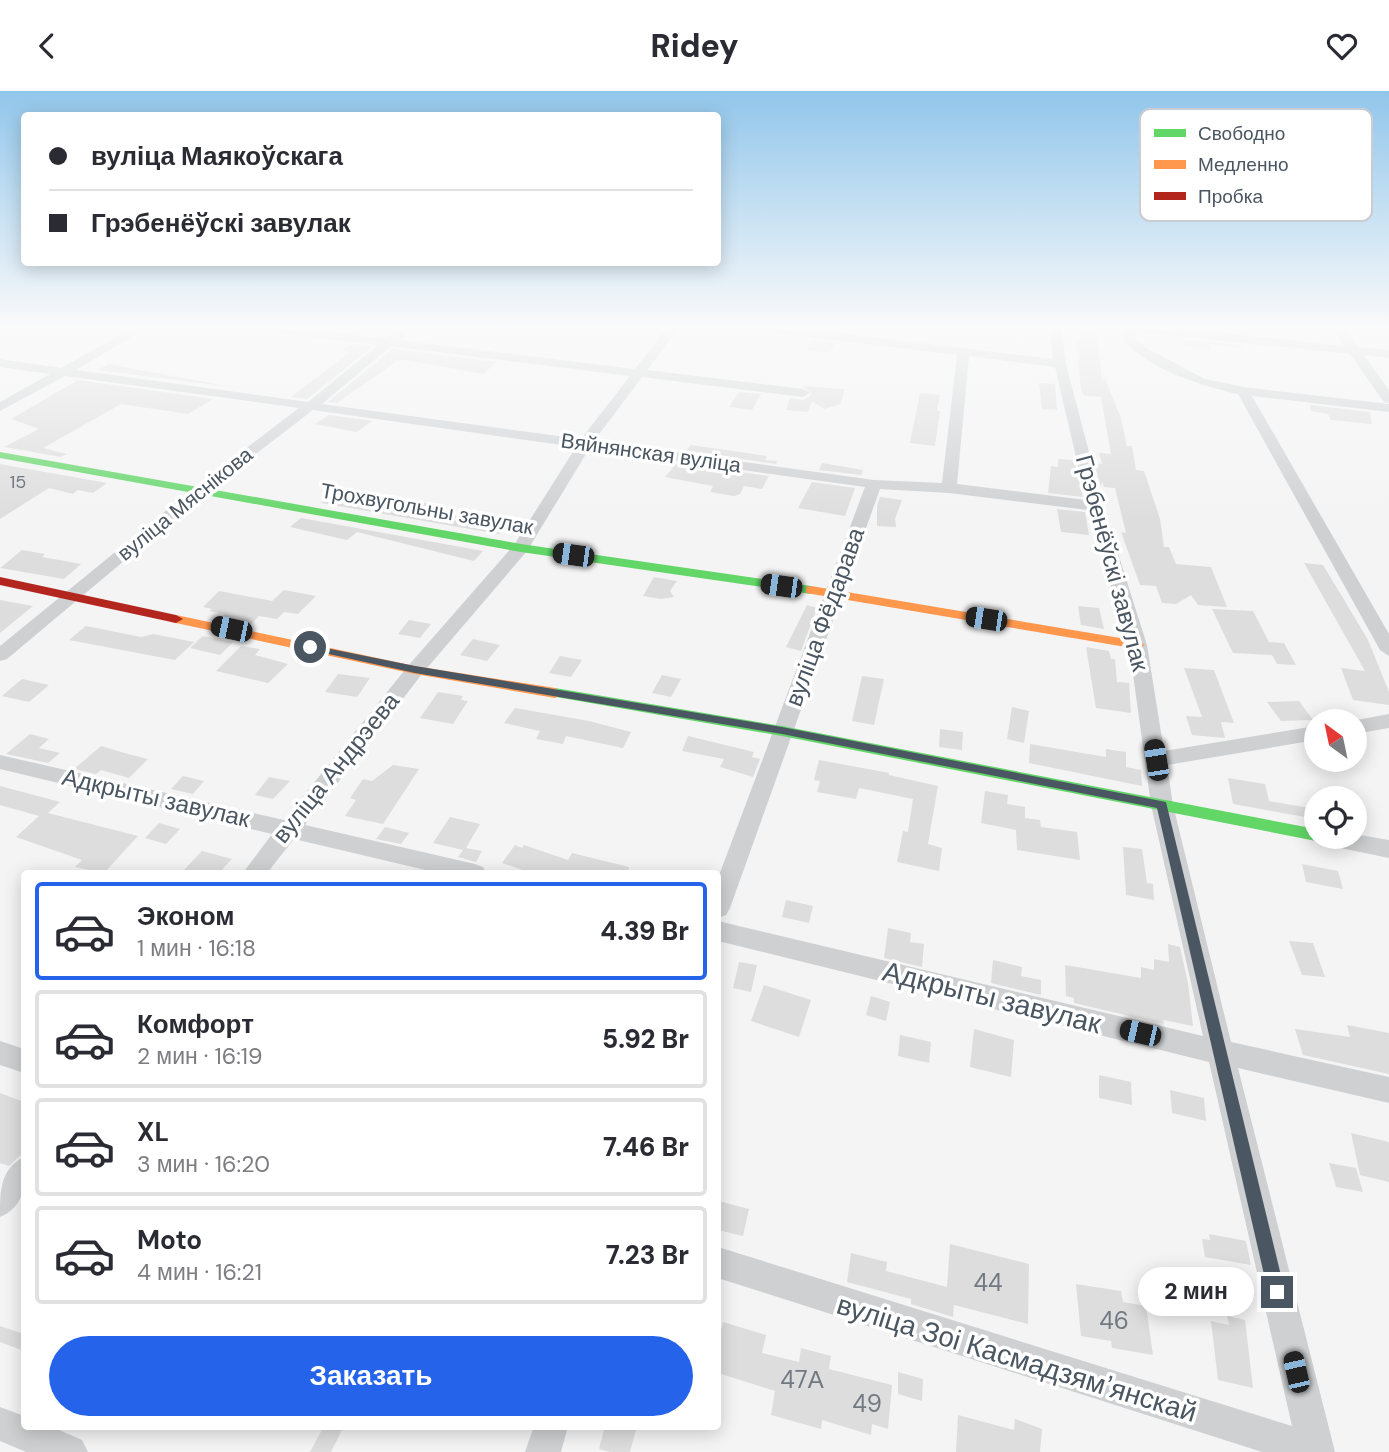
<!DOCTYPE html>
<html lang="ru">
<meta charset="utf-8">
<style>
:root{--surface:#fff;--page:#f7f7f7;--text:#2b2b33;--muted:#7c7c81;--line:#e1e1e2;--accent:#2563eb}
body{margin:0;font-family:"DM Sans",sans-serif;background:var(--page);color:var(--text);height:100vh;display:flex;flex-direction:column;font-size:26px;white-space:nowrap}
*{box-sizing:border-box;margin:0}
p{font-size:23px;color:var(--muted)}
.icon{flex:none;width:38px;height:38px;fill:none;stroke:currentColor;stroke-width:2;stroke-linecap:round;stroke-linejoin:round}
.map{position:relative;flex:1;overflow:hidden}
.side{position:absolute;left:21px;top:779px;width:700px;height:560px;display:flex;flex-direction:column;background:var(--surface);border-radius:7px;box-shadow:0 4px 18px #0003}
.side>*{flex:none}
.banner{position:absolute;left:21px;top:21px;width:700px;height:154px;border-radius:7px;box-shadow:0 4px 18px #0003;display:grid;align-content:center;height:154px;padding:0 28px;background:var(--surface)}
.needle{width:46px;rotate:327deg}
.controls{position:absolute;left:1304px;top:618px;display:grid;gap:14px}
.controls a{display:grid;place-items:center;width:63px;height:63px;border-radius:50%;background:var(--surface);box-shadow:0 4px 18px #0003;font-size:35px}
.end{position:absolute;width:32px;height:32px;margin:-16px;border:9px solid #4a5661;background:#fff;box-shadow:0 0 0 4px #fff}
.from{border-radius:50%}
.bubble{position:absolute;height:49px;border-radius:24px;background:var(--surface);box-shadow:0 4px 18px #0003;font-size:23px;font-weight:800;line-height:49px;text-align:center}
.car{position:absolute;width:21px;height:42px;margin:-21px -10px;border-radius:9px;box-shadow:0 0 5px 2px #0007;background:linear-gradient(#222 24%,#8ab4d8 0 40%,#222 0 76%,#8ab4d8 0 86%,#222 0)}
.banner b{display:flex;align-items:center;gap:24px;height:66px;font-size:26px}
.banner b+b{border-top:2px solid var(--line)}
.banner i{width:18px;height:18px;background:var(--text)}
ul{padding:12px 0 0;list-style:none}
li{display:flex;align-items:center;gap:21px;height:98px;margin:0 14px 10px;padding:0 14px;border:4px solid var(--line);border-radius:7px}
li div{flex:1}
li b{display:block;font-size:26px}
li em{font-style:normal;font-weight:800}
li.selected{border-color:var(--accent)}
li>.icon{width:63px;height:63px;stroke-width:1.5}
.cta{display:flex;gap:14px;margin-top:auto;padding:14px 28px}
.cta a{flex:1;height:80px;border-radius:42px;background:var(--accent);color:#fff;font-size:28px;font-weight:800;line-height:80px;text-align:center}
header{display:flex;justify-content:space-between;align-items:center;height:91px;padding:0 28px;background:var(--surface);font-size:32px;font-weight:800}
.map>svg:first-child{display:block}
.building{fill:#ddddde}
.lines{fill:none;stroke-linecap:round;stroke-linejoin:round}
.street{fill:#ced0d2;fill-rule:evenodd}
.fast{fill:#63d668;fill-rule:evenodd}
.slow{fill:#ff974d;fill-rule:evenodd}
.jam{fill:#b3261e;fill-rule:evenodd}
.route{fill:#4a5661}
.labels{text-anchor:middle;stroke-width:7;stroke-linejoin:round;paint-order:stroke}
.far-number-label{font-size:18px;fill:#707881}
.far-street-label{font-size:21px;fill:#4a5661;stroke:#fff}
.street-label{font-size:24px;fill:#4a5661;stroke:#fff}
.near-number-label{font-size:24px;fill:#707881}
.near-street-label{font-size:28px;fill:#4a5661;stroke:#fff}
.key{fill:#fff;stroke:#c9ccd0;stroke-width:2}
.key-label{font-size:19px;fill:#4a5661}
</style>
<header><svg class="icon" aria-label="back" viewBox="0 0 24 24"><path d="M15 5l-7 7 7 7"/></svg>Ridey<svg class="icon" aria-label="heart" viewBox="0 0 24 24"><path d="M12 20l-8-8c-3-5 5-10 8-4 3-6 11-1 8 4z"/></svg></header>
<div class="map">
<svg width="1389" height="1361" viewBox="0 0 1389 1361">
<rect width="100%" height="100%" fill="#f4f4f4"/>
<path class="building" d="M 1082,239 L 1097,241 L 1102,289 L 1105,288 L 1121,327 L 1127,355 L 1132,355 L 1136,379 L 1144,380 L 1160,428 L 1164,456 L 1169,456 L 1176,473 L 1211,476 L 1227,516 L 1198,514 L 1191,504 L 1176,513 L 1162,512 L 1156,495 L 1140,494 L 1121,441 L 1126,442 L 1115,397 L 1104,396 L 1102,390 L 1101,396 L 1094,372 L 1102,373 L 1099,362 L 1111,363 L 1101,306 L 1085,305 L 1081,299 L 1078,267 L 1080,268 L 1076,248 L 1081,248 Z
M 1176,248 L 1241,254 L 1242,257 L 1211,253 L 1210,259 L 1184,255 L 1185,250 Z
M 811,249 L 836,252 L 829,262 L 807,259 Z
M 351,253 L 372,256 L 307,308 L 291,306 L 350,261 L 342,260 Z
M 392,258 L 497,271 L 483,283 L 406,269 L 397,270 L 337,312 L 328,311 Z
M 109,273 L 145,280 L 232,296 L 97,279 Z
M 78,289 L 213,308 L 188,323 L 121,313 L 43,357 L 67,363 L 61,366 L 4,356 L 39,338 L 11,328 Z
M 1039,292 L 1055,293 L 1057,319 L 1042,318 Z
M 802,295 L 844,298 L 841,313 L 824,318 L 812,310 L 808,321 L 786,319 L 790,307 L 803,309 L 812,303 Z
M 739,301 L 761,303 L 752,319 L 729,316 Z
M 920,302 L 940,304 L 937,320 L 940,320 L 935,355 L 910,352 Z
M 1310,314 L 1370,321 L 1372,333 L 1331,329 L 1328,323 L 1311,320 Z
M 329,324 L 372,330 L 357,341 L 315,333 Z
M 691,354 L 767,365 L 765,369 L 777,370 L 776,373 L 686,360 Z
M 1058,368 L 1074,369 L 1083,406 L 1048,402 L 1051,375 L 1058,376 Z
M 822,372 L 863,379 L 861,384 L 819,379 Z
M 0,373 L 107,392 L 93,402 L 78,399 L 73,403 L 49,397 L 0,428 Z
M 676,373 L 769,385 L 762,398 L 744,395 L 740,403 L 734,405 L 710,401 L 713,395 L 665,386 Z
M 812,391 L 855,397 L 845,425 L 798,417 Z
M 331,404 L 373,413 L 378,409 L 414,416 L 420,411 L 439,414 L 433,420 L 506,436 L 499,443 L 321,412 Z
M 880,406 L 902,409 L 895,428 L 896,436 L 877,435 L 877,415 Z
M 1057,418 L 1085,421 L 1089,444 L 1061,441 Z
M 301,427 L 483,460 L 474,470 L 357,441 L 347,449 L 290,436 Z
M 22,459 L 45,463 L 42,466 L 81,473 L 64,488 L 0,477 Z
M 1304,472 L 1323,474 L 1343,507 L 1368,549 L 1389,601 L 1389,614 L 1353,609 L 1341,577 L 1365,580 Z
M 654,486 L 677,490 L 670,500 L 674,506 L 661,508 L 643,505 Z
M 284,499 L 316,505 L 298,523 L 284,521 L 277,528 L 259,525 L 251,533 L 222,526 L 225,523 L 209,520 L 212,518 L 203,516 L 219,500 L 272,510 Z
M 0,509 L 33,515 L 0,542 Z
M 807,514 L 817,517 L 801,560 L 786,556 Z
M 1078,515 L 1099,517 L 1104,538 L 1081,534 Z
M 1212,518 L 1253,520 L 1269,551 L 1284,552 L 1296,574 L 1277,573 L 1272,564 L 1233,562 Z
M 409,529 L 431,533 L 420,547 L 398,543 Z
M 86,535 L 141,546 L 153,543 L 194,551 L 175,569 L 69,549 Z
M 203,545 L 233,551 L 220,564 L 190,557 Z
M 473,548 L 500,554 L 487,570 L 460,564 Z
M 241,555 L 260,558 L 255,564 L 288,573 L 268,592 L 216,580 Z
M 1086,556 L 1109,560 L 1111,568 L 1115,568 L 1117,591 L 1129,592 L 1131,622 L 1096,617 Z
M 560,565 L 582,569 L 571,586 L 549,582 Z
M 1184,577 L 1214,579 L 1234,632 L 1221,631 L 1225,647 L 1192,644 L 1186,625 L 1202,626 Z
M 338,583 L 370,587 L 357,606 L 325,601 Z
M 662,584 L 681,588 L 671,606 L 652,602 Z
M 862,585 L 884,588 L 874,634 L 852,630 Z
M 22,588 L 49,594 L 29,611 L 2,605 Z
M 438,601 L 463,605 L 461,609 L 468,610 L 453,633 L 420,627 Z
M 1299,610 L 1313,629 L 1281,630 L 1267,611 Z
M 1012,616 L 1029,620 L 1024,652 L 1007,648 Z
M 515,617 L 589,630 L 631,641 L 623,657 L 566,645 L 563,653 L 536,648 L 540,640 L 504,632 Z
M 940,638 L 963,641 L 962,659 L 939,656 Z
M 30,643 L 49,648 L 39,657 L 60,662 L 48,672 L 6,663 Z
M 688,645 L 754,661 L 752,666 L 760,668 L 753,686 L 720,676 L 724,668 L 682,660 Z
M 1030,653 L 1106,666 L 1106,658 L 1126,661 L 1126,676 L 1141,679 L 1142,695 L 1029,672 Z
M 101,655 L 128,663 L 148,668 L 129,687 L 101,679 L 96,683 L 74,678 Z
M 819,669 L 889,682 L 889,684 L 938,695 L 928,753 L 942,757 L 939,780 L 897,771 L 903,740 L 908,741 L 913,708 L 859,697 L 856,708 L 817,701 L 820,690 L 814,689 Z
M 393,674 L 419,678 L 383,733 L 345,725 L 356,709 L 350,707 L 363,688 L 372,690 Z
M 183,685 L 204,690 L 193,703 L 171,698 Z
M 269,686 L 290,690 L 273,708 L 255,704 Z
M 1228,687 L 1265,693 L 1269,710 L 1316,718 L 1316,728 L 1233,713 Z
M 0,695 L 60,711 L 48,722 L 138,745 L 104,782 L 75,776 L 82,769 L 16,746 L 39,725 L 0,714 Z
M 985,700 L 1008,704 L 1007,713 L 1025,716 L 1025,727 L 1040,729 L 1041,736 L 1077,741 L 1080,769 L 1017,759 L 1016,739 L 981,732 Z
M 450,726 L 480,733 L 466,757 L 482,760 L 476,771 L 458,766 L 463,759 L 433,752 Z
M 159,732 L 180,738 L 166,753 L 145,747 Z
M 385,736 L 409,742 L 401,753 L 376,748 Z
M 515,754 L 522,757 L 524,754 L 568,769 L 572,762 L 629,776 L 628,782 L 531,782 L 502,772 Z
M 1123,756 L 1142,758 L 1147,792 L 1153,793 L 1154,809 L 1126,804 Z
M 202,760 L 232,768 L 219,782 L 181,782 Z
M 1302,773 L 1338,780 L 1343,798 L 1306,791 Z
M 786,809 L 813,815 L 809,832 L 782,826 Z
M 888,837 L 911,842 L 910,851 L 924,853 L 922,876 L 884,867 Z
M 1289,850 L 1313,852 L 1325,886 L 1302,884 Z
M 1168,853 L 1180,856 L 1188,892 L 1193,935 L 1163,929 L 1164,933 L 1074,912 L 1074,907 L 1066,905 L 1065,874 L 1141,887 L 1141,876 L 1154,879 L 1154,868 L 1169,871 Z
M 993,869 L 1022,876 L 1021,885 L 1041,889 L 1041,904 L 991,892 Z
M 739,871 L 757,874 L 751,901 L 733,897 Z
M 764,894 L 811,909 L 799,946 L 751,930 Z
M 871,905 L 890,911 L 886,930 L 866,924 Z
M 1347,934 L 1389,942 L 1389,983 L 1303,964 L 1295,938 L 1350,946 Z
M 974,938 L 1014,949 L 1011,986 L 970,976 Z
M 900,944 L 931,951 L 929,972 L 898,965 Z
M 1099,984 L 1131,991 L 1132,1014 L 1099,1007 Z
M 1170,999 L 1204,1007 L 1206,1030 L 1172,1022 Z
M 0,1002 L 24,1011 L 24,1061 L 9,1075 L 0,1072 Z
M 1351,1042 L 1389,1051 L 1389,1091 L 1360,1084 Z
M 1329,1072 L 1356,1077 L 1363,1101 L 1336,1096 Z
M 718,1110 L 749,1118 L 743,1145 L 718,1139 Z
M 1209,1143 L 1246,1150 L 1251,1174 L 1205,1166 L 1202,1148 L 1210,1149 Z
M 950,1153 L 1029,1173 L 1028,1233 L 954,1214 L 953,1226 L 911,1213 L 911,1208 L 847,1191 L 851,1162 L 887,1171 L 886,1180 L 947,1196 Z
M 1076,1193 L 1121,1200 L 1123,1211 L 1146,1215 L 1153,1264 L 1112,1257 L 1111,1250 L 1081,1245 Z
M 1227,1225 L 1245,1229 L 1253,1297 L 1218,1289 L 1211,1230 L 1229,1234 Z
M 723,1231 L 766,1244 L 762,1262 L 799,1271 L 801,1257 L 831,1265 L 829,1278 L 892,1294 L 888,1338 L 872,1333 L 871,1344 L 822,1329 L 821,1338 L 771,1324 L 775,1300 L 718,1282 L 718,1254 Z
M 0,1235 L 24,1243 L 24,1260 L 0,1251 Z
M 898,1281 L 923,1288 L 922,1310 L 898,1303 Z
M 958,1324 L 1014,1339 L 1015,1328 L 1042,1338 L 1040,1361 L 956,1361 Z
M 324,1335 L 344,1335 L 331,1361 L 310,1361 Z
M 605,1335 L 637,1335 L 630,1361 L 610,1361 L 599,1358 Z"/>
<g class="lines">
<path class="street" d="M 130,238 L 145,238 L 76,279 L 308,311 L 378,254 L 277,242 L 271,238 L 307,238 L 386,248 L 398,238 L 411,238 L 399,249 L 635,278 L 666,238 L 678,238 L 647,279 L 803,298 L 810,302 L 803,306 L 642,286 L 594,350 L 874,389 L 942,392 L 957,264 L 774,242 L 768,238 L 804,238 L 1053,268 L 1050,238 L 1062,238 L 1066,273 L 1103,415 L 1147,554 L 1164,660 L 1316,635 L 1316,649 L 1167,674 L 1173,714 L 1231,951 L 1389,986 L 1389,1012 L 1238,977 L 1335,1361 L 1262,1361 L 718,1187 L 718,1156 L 1292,1335 L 1209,971 L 718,850 L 718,830 L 1203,945 L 1151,714 L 1129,554 L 1088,419 L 949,402 L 880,398 L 730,817 L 726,824 L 718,827 L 718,787 L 865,396 L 589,358 L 527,460 L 422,583 L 305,734 L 475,773 L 483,776 L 486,782 L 438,782 L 294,748 L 267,782 L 243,782 L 272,743 L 0,678 L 0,664 L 284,729 L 408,575 L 514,454 L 576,356 L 313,319 L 205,402 L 7,568 L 0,570 L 0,555 L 195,396 L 299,317 L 65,285 L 0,320 L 0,311 L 50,283 L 0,276 L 0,268 L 61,277 ZM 391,255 L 630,285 L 581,348 L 322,313 ZM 969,265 L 1055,276 L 1086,409 L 957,393 Z
M 1124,238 L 1136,238 L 1136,249 L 1148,258 L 1205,288 L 1243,296 L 1389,313 L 1389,321 L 1252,305 L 1389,543 L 1389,565 L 1380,559 L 1238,303 C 1201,295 1151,279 1124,250 Z
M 1142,238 L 1184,238 L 1345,255 L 1333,238 L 1345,238 L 1358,256 L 1389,259 L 1389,267 L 1364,264 L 1389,299 L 1389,312 L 1384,311 L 1350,263 L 1148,242 Z
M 1389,623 L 1389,637 L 1354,643 L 1354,630 L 1351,630 Z
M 1354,743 L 1389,749 L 1389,767 L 1326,754 L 1318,752 L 1315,746 L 1316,744 L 1354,746 Z
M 0,950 L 24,958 L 24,982 L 0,974 Z
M 24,1066 C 26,1091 26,1115 0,1126 C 0,1100 0,1078 24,1066 Z
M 0,1316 L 24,1325 L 24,1335 L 50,1335 L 82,1349 L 88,1361 L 26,1361 L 0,1350 Z
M 534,1335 L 568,1335 L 561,1361 L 525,1361 Z"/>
<path class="fast" d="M 0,361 L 521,453 L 811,495 L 817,499 L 811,503 L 521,461 L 0,367 Z
M 555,597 L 782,635 L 1316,738 L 1316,746 L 1324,746 L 1316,750 L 782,645 L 550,605 L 548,602 Z"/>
<path class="slow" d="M 811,495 L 1138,550 L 1145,554 L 1138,558 L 806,502 L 806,496 Z
M 176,524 L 415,575 L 555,597 L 562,602 L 555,607 L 415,583 L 171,531 L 169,528 Z"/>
<path class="jam" d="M 0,486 L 176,524 L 183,528 L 176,532 L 0,494 Z"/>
</g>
<linearGradient id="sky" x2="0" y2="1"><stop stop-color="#91c6eb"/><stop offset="0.55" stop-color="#fafafa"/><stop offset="1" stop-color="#fafafa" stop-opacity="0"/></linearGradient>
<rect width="1389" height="429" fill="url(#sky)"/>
<path class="route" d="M 306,553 L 415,575 L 782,636 L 1166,711 L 1285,1201 L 1283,1207 L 1277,1210 L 1271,1207 L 1268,1201 L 1157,717 L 782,643 L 415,582 L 306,558 Z"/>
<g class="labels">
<g class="far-number-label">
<text x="18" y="397">15</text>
</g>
<g class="far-street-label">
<text transform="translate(651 362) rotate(8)" y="7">Вяйнянская вуліца</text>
<text transform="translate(185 413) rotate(-39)" y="7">вуліца Мяснікова</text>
<text transform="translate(427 418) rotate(10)" y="7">Трохвугольны завулак</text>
</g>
<g class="street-label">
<text transform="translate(1112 472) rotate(75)" y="8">Грэбенёўскі завулак</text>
<text transform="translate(825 526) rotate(-70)" y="8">вуліца Фёдарава</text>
<text transform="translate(336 677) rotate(-51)" y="8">вуліца Андрэева</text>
<text transform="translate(156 707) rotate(13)" y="8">Адкрыты завулак</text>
</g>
<g class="near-number-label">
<text x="988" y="1200">44</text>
<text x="1114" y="1238">46</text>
<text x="802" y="1297">47А</text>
<text x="867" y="1321">49</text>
</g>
<g class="near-street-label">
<text transform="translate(992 906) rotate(14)" y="10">Адкрыты завулак</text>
<text transform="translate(1017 1267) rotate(17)" y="10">вуліца Зоі Касмадзямʼянскай</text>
</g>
</g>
<rect x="1140" y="18" width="232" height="112" rx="10" class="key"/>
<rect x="1154" y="38" width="32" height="8" fill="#63d668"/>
<rect x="1154" y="69" width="32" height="9" fill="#ff974d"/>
<rect x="1154" y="101" width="32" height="8" fill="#b3261e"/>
<g class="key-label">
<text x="1198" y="49">Свободно</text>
<text x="1198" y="80">Медленно</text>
<text x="1198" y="112">Пробка</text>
</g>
</svg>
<div class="controls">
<a><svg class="needle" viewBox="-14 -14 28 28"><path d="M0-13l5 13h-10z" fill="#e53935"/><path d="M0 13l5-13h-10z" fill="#7c7c81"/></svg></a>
<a><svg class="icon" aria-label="locate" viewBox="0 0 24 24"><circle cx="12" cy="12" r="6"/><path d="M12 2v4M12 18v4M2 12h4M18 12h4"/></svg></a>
</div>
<i class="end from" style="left:310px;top:556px"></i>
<i class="end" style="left:1277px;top:1201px"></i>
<div class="bubble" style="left:1138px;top:1176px;width:116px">2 мин</div>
<i class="car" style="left:573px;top:464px;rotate:278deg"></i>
<i class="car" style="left:781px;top:495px;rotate:278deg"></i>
<i class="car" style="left:986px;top:528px;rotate:279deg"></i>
<i class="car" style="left:231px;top:538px;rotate:282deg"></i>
<i class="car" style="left:1156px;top:669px;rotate:351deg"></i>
<i class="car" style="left:1140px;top:942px;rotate:283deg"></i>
<i class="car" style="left:1296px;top:1281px;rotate:347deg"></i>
<div class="banner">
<b><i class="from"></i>вуліца Маякоўскага</b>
<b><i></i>Грэбенёўскі завулак</b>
</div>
<section class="side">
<ul>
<li class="selected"><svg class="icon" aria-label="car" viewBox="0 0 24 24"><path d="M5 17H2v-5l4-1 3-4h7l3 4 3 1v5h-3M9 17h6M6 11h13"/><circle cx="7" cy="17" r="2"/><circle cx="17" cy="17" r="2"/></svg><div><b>Эконом</b><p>1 мин · 16:18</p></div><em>4.39 Br</em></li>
<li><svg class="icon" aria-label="car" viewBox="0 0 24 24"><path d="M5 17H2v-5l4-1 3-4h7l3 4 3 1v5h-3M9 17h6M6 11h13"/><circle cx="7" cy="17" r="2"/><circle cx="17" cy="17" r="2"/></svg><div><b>Комфорт</b><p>2 мин · 16:19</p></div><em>5.92 Br</em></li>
<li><svg class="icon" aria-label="car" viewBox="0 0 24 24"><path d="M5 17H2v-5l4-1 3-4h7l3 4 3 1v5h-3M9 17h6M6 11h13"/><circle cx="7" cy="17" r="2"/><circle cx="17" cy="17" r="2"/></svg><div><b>XL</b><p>3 мин · 16:20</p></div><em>7.46 Br</em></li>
<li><svg class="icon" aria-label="car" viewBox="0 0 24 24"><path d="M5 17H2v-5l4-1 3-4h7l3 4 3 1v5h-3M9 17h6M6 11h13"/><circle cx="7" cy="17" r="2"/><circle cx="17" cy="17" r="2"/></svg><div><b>Moto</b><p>4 мин · 16:21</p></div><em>7.23 Br</em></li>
</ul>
<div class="cta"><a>Заказать</a></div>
</section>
</div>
